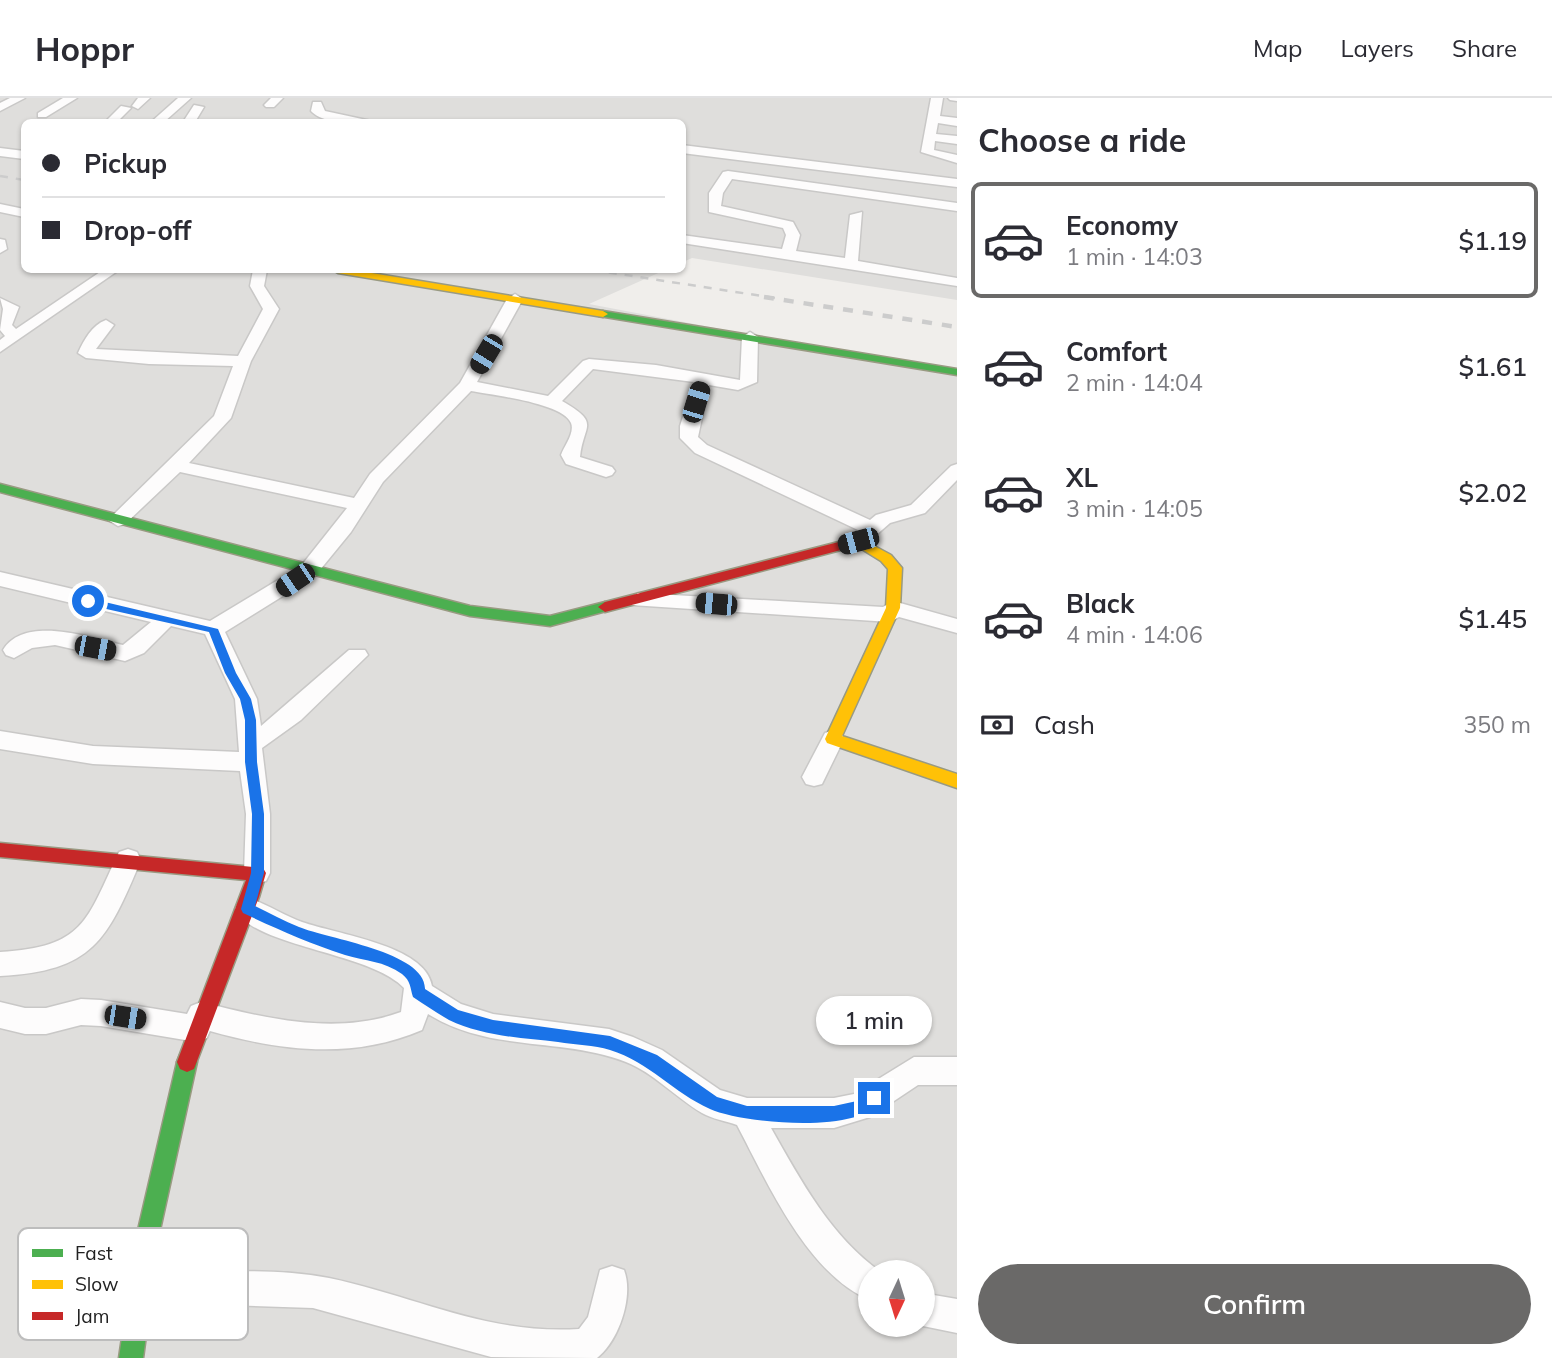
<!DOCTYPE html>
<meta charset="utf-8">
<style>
:root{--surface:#fff;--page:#f7f7f7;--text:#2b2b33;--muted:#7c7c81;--line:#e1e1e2;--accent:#6a6968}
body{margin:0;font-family:Mulish,sans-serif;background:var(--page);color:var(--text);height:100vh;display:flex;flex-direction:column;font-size:26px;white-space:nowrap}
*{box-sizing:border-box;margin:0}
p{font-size:23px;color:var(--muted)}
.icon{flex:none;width:38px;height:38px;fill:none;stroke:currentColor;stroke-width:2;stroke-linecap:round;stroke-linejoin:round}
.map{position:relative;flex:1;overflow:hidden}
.side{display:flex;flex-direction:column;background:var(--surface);width:595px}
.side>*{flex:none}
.hud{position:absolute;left:21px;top:21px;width:665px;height:154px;border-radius:10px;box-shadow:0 2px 5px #0004;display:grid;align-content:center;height:154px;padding:0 21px;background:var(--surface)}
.needle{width:46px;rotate:184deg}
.fabs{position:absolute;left:858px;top:1162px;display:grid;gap:14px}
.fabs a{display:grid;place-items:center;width:77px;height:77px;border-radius:50%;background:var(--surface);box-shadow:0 2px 5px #0004;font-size:35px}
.end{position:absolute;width:32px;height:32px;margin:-16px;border:9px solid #1a73e8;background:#fff;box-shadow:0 0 0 4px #fff}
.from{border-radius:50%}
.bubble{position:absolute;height:49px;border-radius:24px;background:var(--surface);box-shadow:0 2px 5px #0004;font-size:23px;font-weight:600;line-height:49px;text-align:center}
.car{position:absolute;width:21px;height:42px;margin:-21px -10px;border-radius:9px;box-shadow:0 0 5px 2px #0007;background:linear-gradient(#222 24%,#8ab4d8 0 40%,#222 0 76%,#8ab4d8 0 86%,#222 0)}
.hud b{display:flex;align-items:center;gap:24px;height:66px;font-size:26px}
.hud b+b{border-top:2px solid var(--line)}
.hud i{width:18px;height:18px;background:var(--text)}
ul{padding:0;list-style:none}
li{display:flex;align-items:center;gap:21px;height:116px;margin:0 14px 10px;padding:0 7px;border:4px solid transparent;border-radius:10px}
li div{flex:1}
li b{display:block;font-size:26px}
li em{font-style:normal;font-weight:600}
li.current{border-color:var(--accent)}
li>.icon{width:63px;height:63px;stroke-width:1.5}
h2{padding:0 21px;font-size:32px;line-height:84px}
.pay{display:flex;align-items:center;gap:18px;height:77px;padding:0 21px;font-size:26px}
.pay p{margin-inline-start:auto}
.cta{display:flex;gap:14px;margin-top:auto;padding:14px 21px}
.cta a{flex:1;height:80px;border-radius:42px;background:var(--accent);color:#fff;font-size:28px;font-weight:600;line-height:80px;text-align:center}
header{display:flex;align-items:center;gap:42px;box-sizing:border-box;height:98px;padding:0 35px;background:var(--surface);border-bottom:2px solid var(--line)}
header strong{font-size:33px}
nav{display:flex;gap:38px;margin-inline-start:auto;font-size:24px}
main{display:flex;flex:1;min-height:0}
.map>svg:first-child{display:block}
.residential{fill:#dfdedc;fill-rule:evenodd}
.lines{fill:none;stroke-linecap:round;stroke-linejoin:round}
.street-casing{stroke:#c9c8c7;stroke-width:3}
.fast-casing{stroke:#999a82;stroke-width:3}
.slow-casing{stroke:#999a82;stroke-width:3}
.jam-casing{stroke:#999a82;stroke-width:3}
.street{fill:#fdfcfc;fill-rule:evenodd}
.fast{fill:#4caf50;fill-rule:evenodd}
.slow{fill:#ffc107;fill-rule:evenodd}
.jam{fill:#c62828;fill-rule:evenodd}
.rail-far1{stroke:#ccc;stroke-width:2.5;stroke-dasharray:8 8;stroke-linecap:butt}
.rail{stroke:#ccc;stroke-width:4.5;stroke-dasharray:10 10;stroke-linecap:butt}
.route{fill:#1a73e8}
.key{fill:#fff;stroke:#bdbdbd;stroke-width:2}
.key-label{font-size:19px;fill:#222}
</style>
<header>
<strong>Hoppr</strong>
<nav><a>Map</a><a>Layers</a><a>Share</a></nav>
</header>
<main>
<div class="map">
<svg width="957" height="1260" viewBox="0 0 957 1260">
<rect width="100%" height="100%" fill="#f0eeeb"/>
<path class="residential" d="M 0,0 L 957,0 L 957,202 L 692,160 L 683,164 L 682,24 L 24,24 L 24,172 L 665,172 L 589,206 L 957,276 L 957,1260 L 0,1260 ZM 870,1174 L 922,1174 L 922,1227 L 870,1227 Z"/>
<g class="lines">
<g class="street-casing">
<path id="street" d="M 10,0 L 25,0 L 0,13 L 0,5 Z
M 63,0 L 77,0 L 46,19 L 38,19 L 38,15 Z
M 138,0 L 150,0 L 138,11 L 132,8 Z
M 178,0 L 191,0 L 164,24 L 151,24 Z
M 271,0 L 283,0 L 274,9 L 266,9 L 264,7 Z
M 931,0 L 943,0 L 940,18 L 957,20 L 957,28 L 938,25 L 936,36 L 957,38 L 957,46 L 935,43 L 934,52 L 957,57 L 957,65 L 921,54 Z
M 948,0 L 957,0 L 957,3 L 950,2 Z
M 313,4 L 321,4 L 325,13 L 376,24 C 358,26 324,27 311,13 Z
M 194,7 L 204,9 L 195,24 L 183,24 Z
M 121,8 L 131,10 L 117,24 L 105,24 Z
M 682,47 L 957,81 L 957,89 L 682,55 Z
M 0,50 L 24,53 L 24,61 L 0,58 Z
M 728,73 L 957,105 L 957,113 L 732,81 L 723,95 L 721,108 L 793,124 L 800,137 L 796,153 L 845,160 L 850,117 L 862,114 L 858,163 L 957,180 L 957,188 L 682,145 L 682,137 L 782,151 L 786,137 L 783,130 L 709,114 L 709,95 L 723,74 Z
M 0,106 L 24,111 L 24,119 L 0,114 Z
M 0,141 L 5,142 L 7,151 L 0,155 Z
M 103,172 L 119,172 L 0,254 L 0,242 L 5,238 L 0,232 L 3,211 L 0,200 L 19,209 L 12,227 L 16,231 Z
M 253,172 L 267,172 L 264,188 L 279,211 L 251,263 L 231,320 L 189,365 L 354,400 L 370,376 L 460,285 L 507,201 L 515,196 L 523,201 L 477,284 L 548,298 L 583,263 L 589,261 L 656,267 L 740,282 L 742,239 L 750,234 L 758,239 L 757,284 L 738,292 L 709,287 L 698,339 L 707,347 L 870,422 L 876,417 L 911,407 L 951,368 L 957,366 L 957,382 L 925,415 L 890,425 L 867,445 L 860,447 L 850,441 L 858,432 L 695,355 L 680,340 L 680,328 L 694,284 L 593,271 L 562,303 C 602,326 583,326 580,359 L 612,369 L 615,373 L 612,377 L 606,379 L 566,366 L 561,357 C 564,348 575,335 571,325 C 563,305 492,297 471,293 L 383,384 L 351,434 L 315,478 L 225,534 L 257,601 L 261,628 L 349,552 L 365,552 L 368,557 L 301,622 L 262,650 L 270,716 L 270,775 L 266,783 L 257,786 L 248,783 L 244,775 L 246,716 L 240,673 L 93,666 L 0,651 L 0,633 L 93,648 L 239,654 L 235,601 L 205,536 L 171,528 L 144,555 L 125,563 L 55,547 L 32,550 L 14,560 L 6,557 L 3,552 C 24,516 92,540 123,547 L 151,524 L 0,488 L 0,474 L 210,523 L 301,468 L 347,410 L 180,374 L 125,426 L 118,428 L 108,422 L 214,318 L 233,268 L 149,266 L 86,260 L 78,255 C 84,242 92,227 106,222 L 114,227 L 96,251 L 238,258 L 263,211 L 250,188 Z
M 638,495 L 883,509 L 893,503 L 957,521 L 957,535 L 899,519 L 890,524 L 631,507 L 628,502 Z
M 833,632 L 841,635 L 844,641 L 822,686 L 814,688 L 806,686 L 802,679 L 825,635 Z
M 128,751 L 137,754 L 141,762 C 107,843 93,873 0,878 L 0,854 C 85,849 86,823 119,754 Z
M 248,800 C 267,806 283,817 302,824 C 335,836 426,847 432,888 L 461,906 L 493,916 L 609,931 L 633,939 L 662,952 L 720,992 L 747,1000 L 834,1000 L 854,996 L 914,959 L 957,959 L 957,987 L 918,987 L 870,1019 L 834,1030 L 771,1030 C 801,1083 831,1139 881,1174 L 870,1174 L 870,1202 C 808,1177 767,1084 737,1027 C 726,1023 712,1021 702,1015 C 675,999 654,975 626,964 C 561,939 491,955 428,916 L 422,932 C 352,962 281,953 210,933 L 207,940 L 197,944 L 101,928 L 81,927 L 46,936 L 25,936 L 0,930 L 0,904 L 25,910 L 46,910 L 81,901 L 101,902 L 187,916 L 191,908 L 201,904 C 265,920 336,938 401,914 L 404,890 C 370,854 253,849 235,811 L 239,803 Z
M 612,1168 L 624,1172 C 634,1198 619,1243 597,1260 L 491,1259 L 313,1210 L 225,1207 L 137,1213 L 125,1209 L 121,1197 L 125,1185 L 137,1181 C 200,1174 267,1168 329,1180 C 415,1198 488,1237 579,1231 L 588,1219 L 600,1172 Z
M 922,1195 L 957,1201 L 957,1235 L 918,1227 L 922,1227 Z"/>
</g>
<g class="fast-casing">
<path id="fast" d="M 603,213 L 957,271 L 957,277 L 599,218 L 599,214 Z
M 0,386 L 470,508 L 550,518 L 605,504 L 612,509 L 610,512 L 550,528 L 470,518 L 0,394 Z
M 187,954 L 194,957 L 197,964 L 160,1132 L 143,1260 L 119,1260 L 138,1132 L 177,964 L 180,957 Z"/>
</g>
<g class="slow-casing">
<path id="slow" d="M 333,172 L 353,172 L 603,213 L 608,216 L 603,219 L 338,175 Z
M 865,443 L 891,457 L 902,470 L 900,510 L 842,638 L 957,676 L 957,690 L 827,645 L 825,641 L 886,510 L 888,471 L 881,463 L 860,450 L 858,447 Z"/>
</g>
<g class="jam-casing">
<path id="jam" d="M 858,439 L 872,447 L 870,450 L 865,451 L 856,448 L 605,514 L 598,509 L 605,504 Z
M 0,745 L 263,770 L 266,775 L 259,799 L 194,971 L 187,974 L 180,971 L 177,964 L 246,782 L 0,759 Z"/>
</g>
<use href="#street" class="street"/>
<use href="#fast" class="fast"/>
<use href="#slow" class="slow"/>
<use href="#jam" class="jam"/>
<path class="rail-far1" d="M 0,78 L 24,82
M 593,172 L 775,200"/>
<path class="rail" d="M 764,199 L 957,229"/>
</g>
<path class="route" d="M 88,500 L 218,531 L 236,575 L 251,601 L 256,622 L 257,664 L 264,716 L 264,775 L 255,808 C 270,815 284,823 299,829 C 328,841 426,854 425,891 L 458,912 L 493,922 L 610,938 L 657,957 L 717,999 L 747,1008 L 834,1008 L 857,1003 L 874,993 L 882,1000 C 866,1038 740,1025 710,1011 C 674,995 649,964 610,952 C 594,947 575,947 558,944 C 522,940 482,938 449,922 C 437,915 425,907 413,899 C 410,890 411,883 402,876 C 384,863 365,863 345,857 C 309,845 277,831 243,815 L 241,811 L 251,775 L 252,716 L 245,664 L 245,622 L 240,601 L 225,575 L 209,534 L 84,506 L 84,501 Z"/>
<rect x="18" y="1130" width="230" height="112" rx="10" class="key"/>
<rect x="32" y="1151" width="31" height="8" fill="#4caf50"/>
<rect x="32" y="1182" width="31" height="9" fill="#ffc107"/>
<rect x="32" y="1214" width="31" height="8" fill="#c62828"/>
<g class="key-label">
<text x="75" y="1162">Fast</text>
<text x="75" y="1193">Slow</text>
<text x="75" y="1225">Jam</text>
</g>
</svg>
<div class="fabs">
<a><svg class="needle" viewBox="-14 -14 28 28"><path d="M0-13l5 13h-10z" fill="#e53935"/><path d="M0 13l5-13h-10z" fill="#7c7c81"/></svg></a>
</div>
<i class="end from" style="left:88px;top:503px"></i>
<i class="end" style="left:874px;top:1000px"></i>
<div class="bubble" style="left:816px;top:898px;width:116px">1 min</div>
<i class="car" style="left:486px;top:256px;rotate:211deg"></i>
<i class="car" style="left:696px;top:304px;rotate:17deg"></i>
<i class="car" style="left:858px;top:443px;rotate:255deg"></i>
<i class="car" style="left:295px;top:482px;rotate:236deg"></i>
<i class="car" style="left:716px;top:506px;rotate:275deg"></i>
<i class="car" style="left:95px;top:550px;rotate:101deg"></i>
<i class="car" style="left:125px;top:919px;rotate:99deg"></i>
<div class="hud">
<b><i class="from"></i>Pickup</b>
<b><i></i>Drop-off</b>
</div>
</div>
<section class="side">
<h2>Choose a ride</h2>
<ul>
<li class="current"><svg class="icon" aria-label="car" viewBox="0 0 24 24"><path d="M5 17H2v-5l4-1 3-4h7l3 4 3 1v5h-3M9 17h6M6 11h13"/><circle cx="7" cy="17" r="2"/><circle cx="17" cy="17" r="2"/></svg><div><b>Economy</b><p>1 min · 14:03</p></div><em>$1.19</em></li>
<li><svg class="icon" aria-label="car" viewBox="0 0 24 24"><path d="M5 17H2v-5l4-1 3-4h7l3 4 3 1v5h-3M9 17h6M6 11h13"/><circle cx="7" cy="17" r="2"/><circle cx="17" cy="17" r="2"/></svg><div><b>Comfort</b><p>2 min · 14:04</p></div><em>$1.61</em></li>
<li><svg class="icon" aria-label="car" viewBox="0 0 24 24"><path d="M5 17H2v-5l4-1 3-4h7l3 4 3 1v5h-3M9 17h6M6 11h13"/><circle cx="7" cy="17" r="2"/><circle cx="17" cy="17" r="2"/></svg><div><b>XL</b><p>3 min · 14:05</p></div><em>$2.02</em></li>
<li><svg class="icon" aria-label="car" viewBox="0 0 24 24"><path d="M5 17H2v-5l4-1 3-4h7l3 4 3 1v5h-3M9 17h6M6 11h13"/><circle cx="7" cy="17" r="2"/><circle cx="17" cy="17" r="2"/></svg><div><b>Black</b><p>4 min · 14:06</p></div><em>$1.45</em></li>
</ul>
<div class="pay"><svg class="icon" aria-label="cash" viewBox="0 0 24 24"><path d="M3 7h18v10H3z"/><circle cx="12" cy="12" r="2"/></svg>Cash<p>350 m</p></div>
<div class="cta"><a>Confirm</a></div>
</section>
</main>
